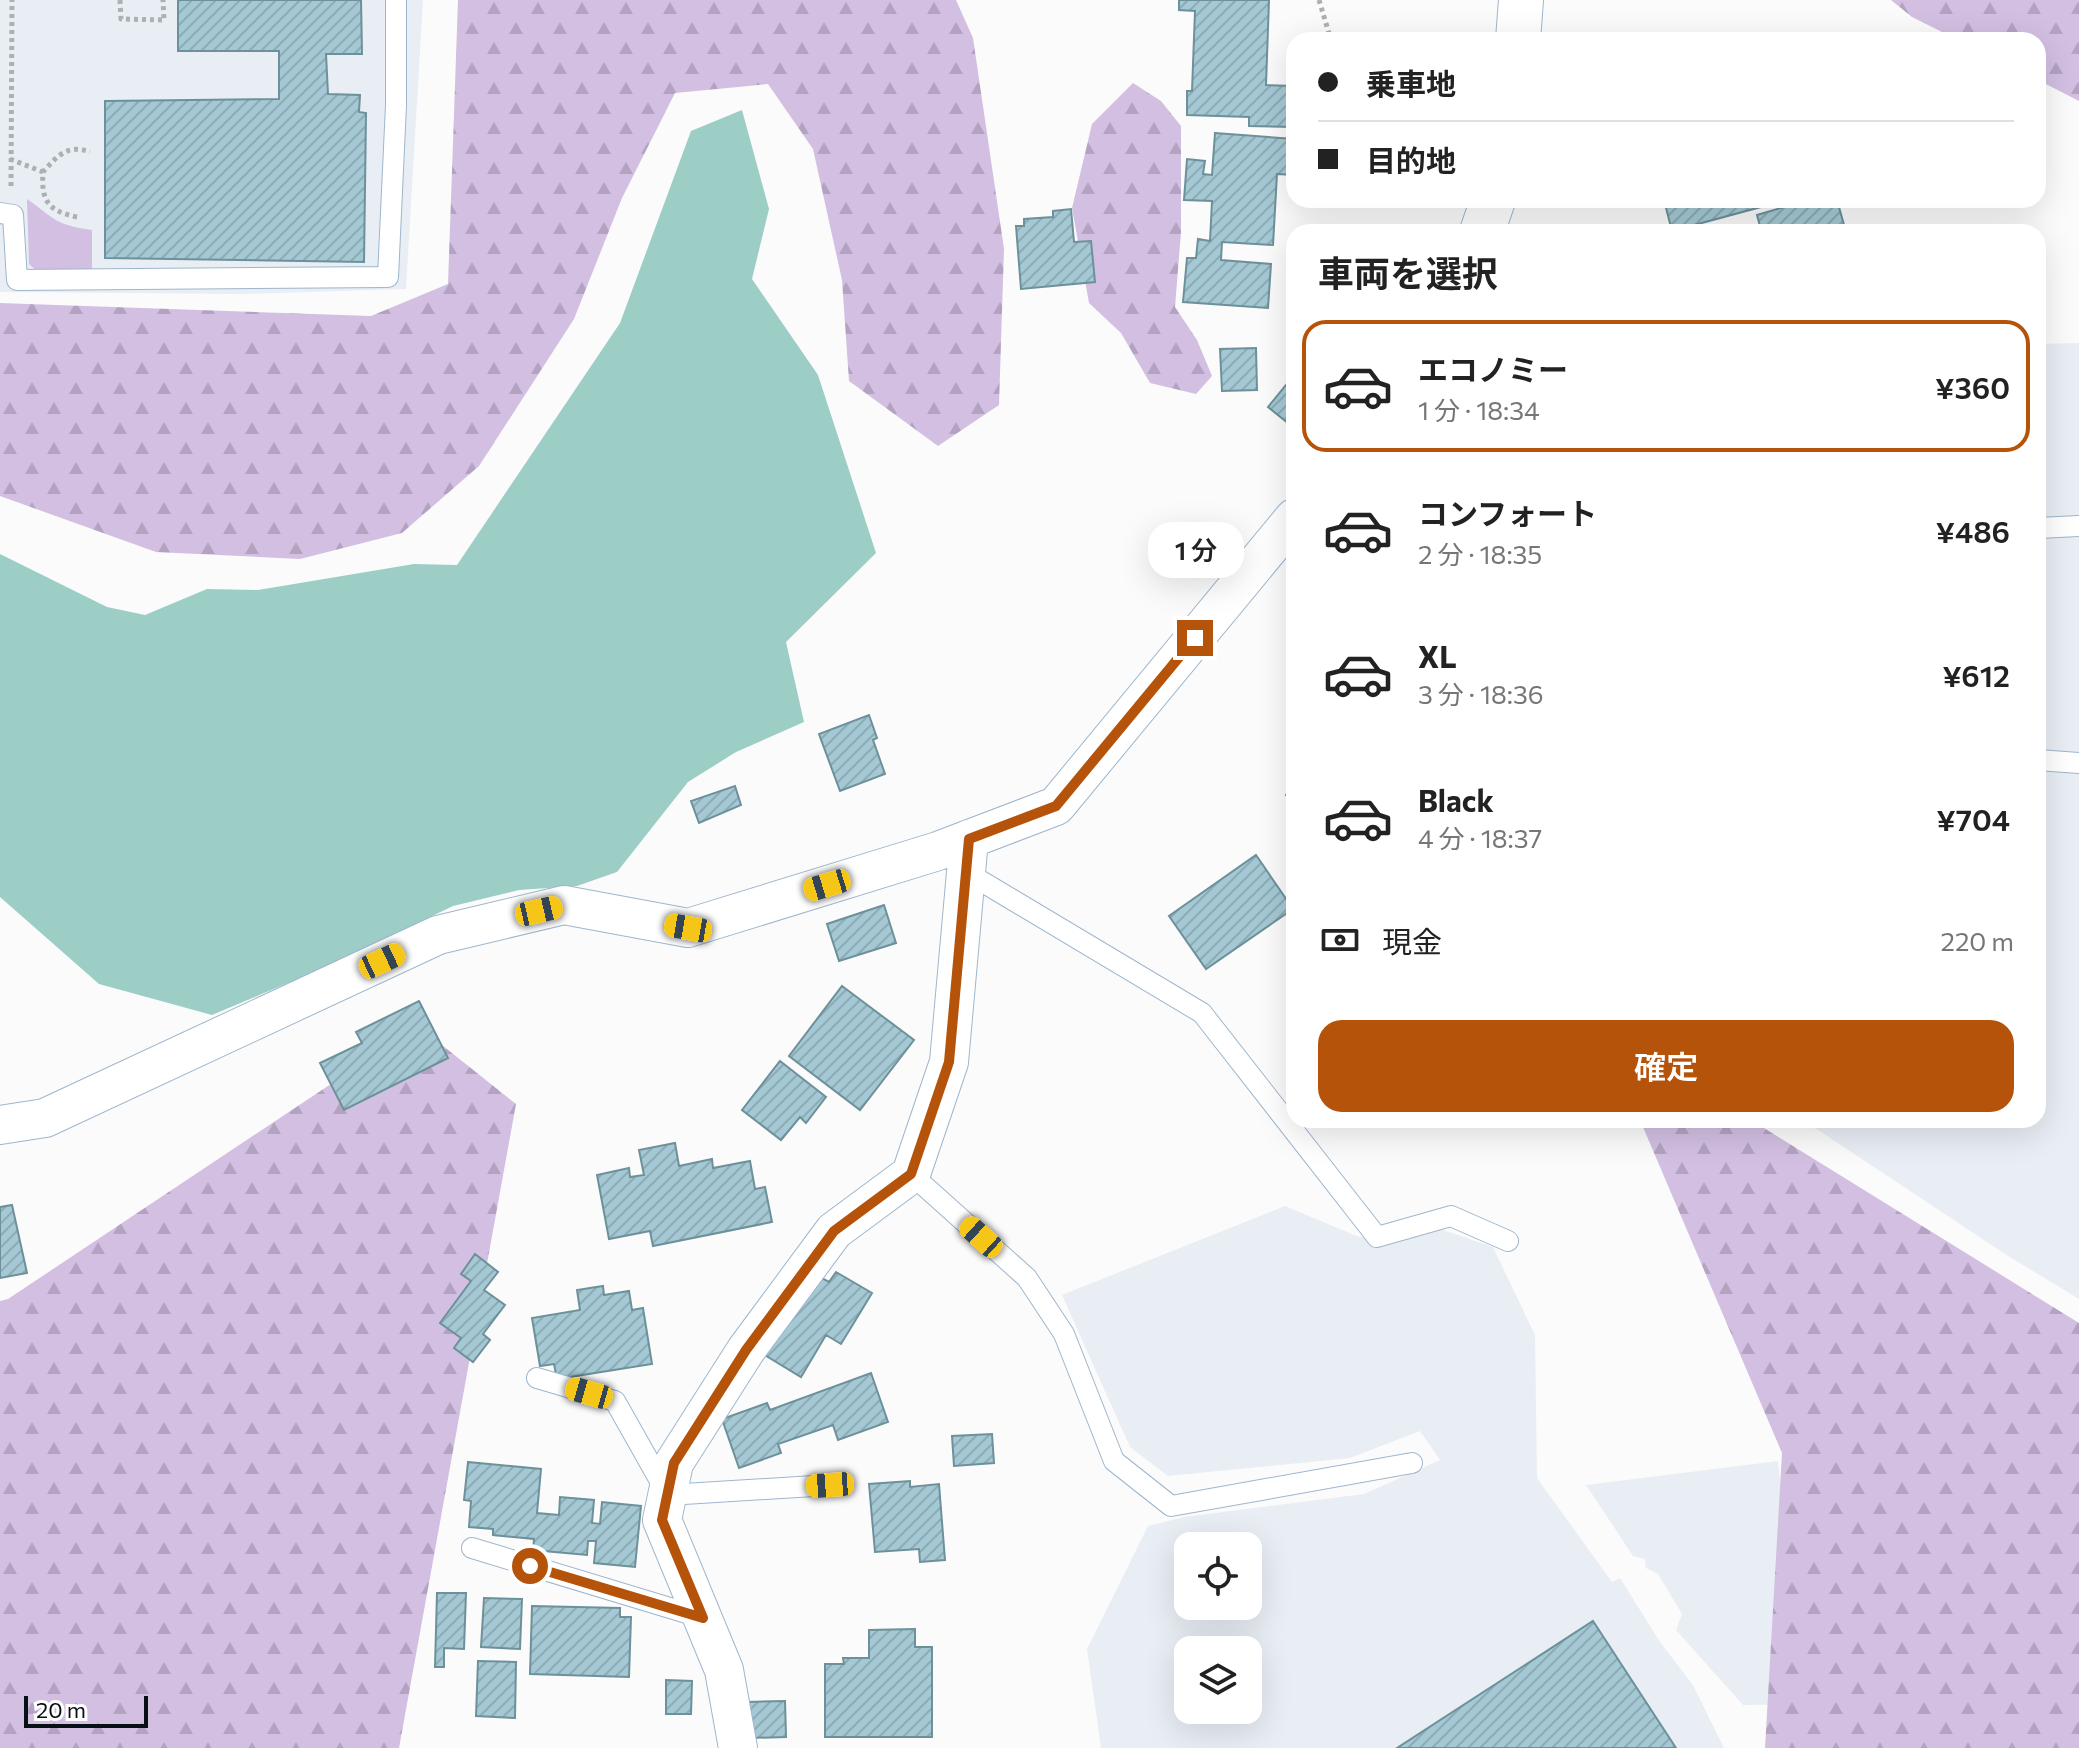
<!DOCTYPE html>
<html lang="ja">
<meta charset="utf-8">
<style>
:root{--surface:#fff;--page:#f2f2f2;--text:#222;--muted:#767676;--line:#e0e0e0;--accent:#b45309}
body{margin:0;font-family:Commissioner,"Noto Sans JP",sans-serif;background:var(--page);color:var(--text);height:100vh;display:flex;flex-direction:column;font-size:30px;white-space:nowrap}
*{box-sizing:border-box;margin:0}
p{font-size:26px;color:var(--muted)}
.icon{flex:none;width:44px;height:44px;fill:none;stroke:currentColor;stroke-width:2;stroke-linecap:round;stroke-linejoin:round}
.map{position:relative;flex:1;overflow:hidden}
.panel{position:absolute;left:1286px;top:224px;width:760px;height:904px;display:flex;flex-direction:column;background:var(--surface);border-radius:24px;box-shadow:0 8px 32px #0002}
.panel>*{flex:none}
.guide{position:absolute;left:1286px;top:32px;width:760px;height:176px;border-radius:24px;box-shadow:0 8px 32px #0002;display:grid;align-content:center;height:176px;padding:0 32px;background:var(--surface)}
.buttons{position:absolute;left:1174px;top:1532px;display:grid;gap:16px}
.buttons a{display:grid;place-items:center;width:88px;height:88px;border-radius:16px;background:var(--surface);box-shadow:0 8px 32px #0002;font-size:40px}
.scale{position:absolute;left:24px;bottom:20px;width:124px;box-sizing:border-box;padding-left:8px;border:4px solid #070f17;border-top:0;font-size:22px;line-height:28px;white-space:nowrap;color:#070f17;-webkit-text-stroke:6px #fff;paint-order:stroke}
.end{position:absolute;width:36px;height:36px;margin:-18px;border:10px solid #b45309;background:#fff;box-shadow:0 0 0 4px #fff}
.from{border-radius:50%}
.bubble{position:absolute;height:56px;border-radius:24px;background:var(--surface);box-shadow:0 8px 32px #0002;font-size:26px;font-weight:600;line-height:56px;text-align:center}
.car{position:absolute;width:24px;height:48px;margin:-24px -12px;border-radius:10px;box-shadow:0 0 6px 2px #0007;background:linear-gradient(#f5c518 24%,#345 0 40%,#f5c518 0 76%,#345 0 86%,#f5c518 0)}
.guide b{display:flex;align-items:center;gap:28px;height:76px;font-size:30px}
.guide b+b{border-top:2px solid var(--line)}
.guide i{width:20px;height:20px;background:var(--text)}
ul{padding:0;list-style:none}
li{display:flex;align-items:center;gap:24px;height:132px;margin:0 16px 12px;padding:0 16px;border:4px solid transparent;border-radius:24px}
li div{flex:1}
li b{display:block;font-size:30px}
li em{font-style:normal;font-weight:600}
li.selected{border-color:var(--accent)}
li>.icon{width:72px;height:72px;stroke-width:1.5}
h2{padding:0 32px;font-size:36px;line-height:96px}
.pay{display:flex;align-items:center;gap:20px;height:88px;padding:0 32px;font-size:30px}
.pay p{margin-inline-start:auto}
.action{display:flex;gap:16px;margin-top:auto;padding:16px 32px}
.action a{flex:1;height:92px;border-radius:24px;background:var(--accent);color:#fff;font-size:32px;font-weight:600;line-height:92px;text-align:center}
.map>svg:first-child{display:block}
.built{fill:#e8eef4;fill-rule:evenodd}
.green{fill:#d2bfe2}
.forest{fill:url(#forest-firs)}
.water{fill:#9ccec6}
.building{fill:url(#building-hatch);stroke:#6d919a;stroke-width:2}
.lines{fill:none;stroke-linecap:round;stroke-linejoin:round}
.service-casing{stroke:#9eb6cd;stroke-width:22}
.minor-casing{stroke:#9eb6cd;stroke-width:40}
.tertiary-casing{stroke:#9eb6cd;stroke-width:46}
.path{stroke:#adb0b2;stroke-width:5;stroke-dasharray:4 4;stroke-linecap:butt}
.service{stroke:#fff;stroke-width:20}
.minor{stroke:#fff;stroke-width:38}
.tertiary{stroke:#fff;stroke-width:44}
.route{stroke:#b45309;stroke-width:10}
</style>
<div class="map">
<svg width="2079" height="1748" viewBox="0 0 2079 1748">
<defs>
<pattern id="forest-firs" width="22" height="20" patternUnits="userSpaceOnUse" patternTransform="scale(2)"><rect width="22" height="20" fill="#d2bfe2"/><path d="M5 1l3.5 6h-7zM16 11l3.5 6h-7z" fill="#b3a3c1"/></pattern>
<pattern id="building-hatch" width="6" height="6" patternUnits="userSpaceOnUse" patternTransform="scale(2)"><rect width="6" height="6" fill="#a4c9d4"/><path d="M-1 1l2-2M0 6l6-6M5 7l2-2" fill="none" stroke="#8cabb5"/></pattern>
</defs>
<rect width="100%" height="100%" fill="#fbfbfb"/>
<path class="built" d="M 0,0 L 423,0 L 406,289 L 243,294 L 0,292 Z
M 2079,343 L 2079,1299 L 2005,1254 L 1803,1120 L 2038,1120 L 2038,344 Z
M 1285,1206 L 1359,1237 L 1395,1228 L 1443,1230 L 1493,1247 L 1535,1335 L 1537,1478 L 1612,1582 L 1620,1578 L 1660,1642 L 1693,1685 L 1724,1748 L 1101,1748 L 1087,1649 L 1148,1526 L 1184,1517 L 1364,1494 L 1440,1460 L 1420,1431 L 1350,1458 L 1168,1476 L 1130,1447 L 1062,1295 ZM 1188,1546 L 1248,1546 L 1248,1606 L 1188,1606 ZM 1188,1650 L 1248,1650 L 1248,1710 L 1188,1710 Z
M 1778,1461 L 1804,1704 L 1743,1705 L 1676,1630 L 1682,1614 L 1658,1574 L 1646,1568 L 1645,1559 L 1633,1556 L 1586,1485 Z"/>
<path class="green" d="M 27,199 C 55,219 55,225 92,230 L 92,271 L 39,273 L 29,264 Z"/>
<path class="forest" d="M 458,0 L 956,0 L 973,38 L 1004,249 L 999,405 L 938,446 L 849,381 L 842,280 L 813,149 L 768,84 L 675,93 L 622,198 L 574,319 L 479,466 L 402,533 L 300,559 L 156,552 L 0,496 L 0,303 L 371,316 L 448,284 Z
M 1891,0 L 2079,0 L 2079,101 L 2038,80 L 2038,40 L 1958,40 L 1912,17 Z
M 1133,83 L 1161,101 L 1181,126 L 1181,232 L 1175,307 L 1197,340 L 1212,376 L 1196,394 L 1150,383 L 1121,333 L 1089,303 L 1072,208 L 1092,124 Z
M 418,1026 L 516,1104 L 399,1748 L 0,1748 L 0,1301 L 8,1299 Z
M 1640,1120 L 1751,1120 L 2079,1323 L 2079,1748 L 1765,1748 L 1782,1453 Z"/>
<path class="water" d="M 742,110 L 769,209 L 752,279 L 818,375 L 876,553 L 786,642 L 804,722 L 736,752 L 688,782 L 617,872 L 577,886 L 519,890 L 453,906 L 328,966 L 212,1015 L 99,984 L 0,897 L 0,554 L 107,607 L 145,615 L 207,589 L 258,590 L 414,564 L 457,565 L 620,323 L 691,131 Z"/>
<path class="building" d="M 178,0 L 361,0 L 362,54 L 326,54 L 328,94 L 360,95 L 359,112 L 366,113 L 364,262 L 105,258 L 105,101 L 279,99 L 279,51 L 178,51 Z
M 1179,0 L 1269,0 L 1266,85 L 1294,86 L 1294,127 L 1249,126 L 1249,117 L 1187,115 L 1187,91 L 1192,91 L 1195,11 L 1179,10 Z
M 1215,133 L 1294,139 L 1294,175 L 1277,174 L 1273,245 L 1222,242 L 1221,260 L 1271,264 L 1268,308 L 1183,302 L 1187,258 L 1196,258 L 1198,239 L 1210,241 L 1212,201 L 1184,200 L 1187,159 L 1205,161 L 1203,174 L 1212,175 Z
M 1664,200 L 1787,200 L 1672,231 Z
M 1808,200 L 1837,200 L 1846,232 L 1756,232 L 1761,230 L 1757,215 Z
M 1071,209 L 1074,242 L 1091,241 L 1095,282 L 1021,289 L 1016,226 L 1024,226 L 1024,219 L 1053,217 L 1053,211 Z
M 1256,348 L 1257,390 L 1222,391 L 1220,349 Z
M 1294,375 L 1294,428 L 1268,407 Z
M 869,715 L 877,738 L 873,740 L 885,774 L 840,791 L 819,734 Z
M 1294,783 L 1294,801 L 1286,795 Z
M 735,786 L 741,805 L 699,823 L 691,801 Z
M 1256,855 L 1293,909 L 1206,969 L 1169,916 Z
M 884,905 L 896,943 L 839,961 L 827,924 Z
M 842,986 L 914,1040 L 860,1110 L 789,1056 Z
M 419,1001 L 448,1058 L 344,1110 L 320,1063 L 362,1043 L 356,1032 Z
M 780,1061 L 826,1097 L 806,1123 L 800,1117 L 781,1140 L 742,1110 Z
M 675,1143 L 679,1166 L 712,1159 L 713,1168 L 750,1161 L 755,1189 L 765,1187 L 772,1222 L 653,1246 L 650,1231 L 609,1239 L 597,1175 L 629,1168 L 630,1177 L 644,1175 L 639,1150 Z
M 12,1205 L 27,1273 L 0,1278 L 0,1207 Z
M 475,1254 L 498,1272 L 484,1290 L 505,1305 L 483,1334 L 490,1340 L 473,1362 L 454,1348 L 461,1338 L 440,1323 L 471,1281 L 461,1274 Z
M 836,1272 L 872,1293 L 841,1344 L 826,1335 L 801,1377 L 763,1354 L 818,1276 L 829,1282 Z
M 603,1286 L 604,1295 L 629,1291 L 632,1310 L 643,1308 L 652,1364 L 557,1379 L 554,1364 L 540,1366 L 532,1318 L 580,1310 L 577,1290 Z
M 871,1373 L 888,1422 L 838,1440 L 833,1425 L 778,1444 L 781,1453 L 739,1468 L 722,1419 L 767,1403 L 770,1410 Z
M 992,1434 L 994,1463 L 954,1466 L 952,1436 Z
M 468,1462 L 541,1469 L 537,1513 L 559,1515 L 560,1497 L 594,1500 L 592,1523 L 600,1524 L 602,1502 L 641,1506 L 635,1567 L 594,1563 L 596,1541 L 588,1541 L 587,1555 L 533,1550 L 534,1539 L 493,1535 L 493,1529 L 469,1527 L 471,1501 L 464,1500 Z
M 910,1481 L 910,1487 L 939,1484 L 945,1560 L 920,1562 L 919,1549 L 875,1552 L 869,1484 Z
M 437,1593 L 466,1593 L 464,1649 L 444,1648 L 444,1667 L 435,1667 Z
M 484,1598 L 522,1599 L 520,1649 L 481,1647 Z
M 532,1606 L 620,1608 L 620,1617 L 631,1617 L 629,1677 L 530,1674 Z
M 1593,1621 L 1676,1748 L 1397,1748 Z
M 915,1629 L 915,1647 L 932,1647 L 932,1737 L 825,1737 L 825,1664 L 844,1664 L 843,1658 L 869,1658 L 869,1630 Z
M 478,1661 L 516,1662 L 515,1718 L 476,1716 Z
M 666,1680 L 692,1681 L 691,1714 L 666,1714 Z
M 785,1701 L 786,1737 L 749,1738 L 748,1702 Z"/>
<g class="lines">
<g class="service-casing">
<path id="service" d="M 0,213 L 13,215 L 17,280 L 388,277 L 396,105 L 396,0
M 2038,528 L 2079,526
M 2038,760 L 2079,763
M 966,872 L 1202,1013 L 1377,1237 L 1451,1216 L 1508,1241
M 911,1174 L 1027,1278 L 1064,1334 L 1114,1461 L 1171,1506 L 1412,1463
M 537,1378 L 615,1401 L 668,1495 L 830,1485
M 472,1548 L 703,1618"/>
</g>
<g class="minor-casing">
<path id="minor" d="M 0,1125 L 45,1118 L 438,935 L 564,905 L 688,928 L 938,851 L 1056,806 L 1294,518
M 738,1748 L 724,1670 L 662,1520 L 674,1463 L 746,1350 L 834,1231 L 911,1174 L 949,1062 L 969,839"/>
</g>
<g class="tertiary-casing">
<path id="tertiary" d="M 1518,40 L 1521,0
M 1482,232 L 1493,200"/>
</g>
<path class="path" d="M 120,0 L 121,19 L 164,20 L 163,0
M 1319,0 L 1331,40
M 10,159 L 43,172
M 11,186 L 12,0
M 77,217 C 48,211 41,201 43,172 C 58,155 68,144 90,152"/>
<use href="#service" class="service"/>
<use href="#minor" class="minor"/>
<use href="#tertiary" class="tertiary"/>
</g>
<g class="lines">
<path class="route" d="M 530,1566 L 703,1618 L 662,1520 L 674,1463 L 746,1350 L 834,1231 L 911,1174 L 949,1062 L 969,839 L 1056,806 L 1195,638"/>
</g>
</svg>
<div class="buttons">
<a><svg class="icon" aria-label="locate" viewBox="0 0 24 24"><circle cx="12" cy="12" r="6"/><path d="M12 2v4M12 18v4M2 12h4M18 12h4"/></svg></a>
<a><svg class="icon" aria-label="layers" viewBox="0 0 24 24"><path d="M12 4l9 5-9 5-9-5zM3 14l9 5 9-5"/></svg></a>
</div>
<div class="scale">20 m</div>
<i class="end from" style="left:530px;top:1566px"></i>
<i class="end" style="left:1195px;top:638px"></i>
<div class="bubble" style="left:1148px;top:522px;width:96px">1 分</div>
<i class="car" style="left:827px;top:885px;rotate:253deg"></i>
<i class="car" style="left:539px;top:911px;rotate:77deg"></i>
<i class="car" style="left:688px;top:928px;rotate:280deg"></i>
<i class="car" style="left:382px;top:961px;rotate:65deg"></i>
<i class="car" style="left:981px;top:1237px;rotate:312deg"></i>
<i class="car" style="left:589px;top:1393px;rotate:286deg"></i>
<i class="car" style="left:830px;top:1485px;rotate:266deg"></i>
<div class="guide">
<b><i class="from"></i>乗車地</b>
<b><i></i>目的地</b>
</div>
<section class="panel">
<h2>車両を選択</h2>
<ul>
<li class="selected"><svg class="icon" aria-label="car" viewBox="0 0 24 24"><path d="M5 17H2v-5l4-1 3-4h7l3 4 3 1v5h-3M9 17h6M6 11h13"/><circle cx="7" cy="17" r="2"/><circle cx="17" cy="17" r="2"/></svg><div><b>エコノミー</b><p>1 分 · 18:34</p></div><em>¥360</em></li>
<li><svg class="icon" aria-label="car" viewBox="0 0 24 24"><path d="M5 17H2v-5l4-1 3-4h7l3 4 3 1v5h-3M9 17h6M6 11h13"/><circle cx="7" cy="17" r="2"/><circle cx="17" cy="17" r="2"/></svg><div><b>コンフォート</b><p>2 分 · 18:35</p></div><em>¥486</em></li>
<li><svg class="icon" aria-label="car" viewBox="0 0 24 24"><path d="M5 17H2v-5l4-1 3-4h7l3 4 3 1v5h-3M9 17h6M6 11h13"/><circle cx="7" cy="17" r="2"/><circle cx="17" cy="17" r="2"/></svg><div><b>XL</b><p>3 分 · 18:36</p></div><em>¥612</em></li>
<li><svg class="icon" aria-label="car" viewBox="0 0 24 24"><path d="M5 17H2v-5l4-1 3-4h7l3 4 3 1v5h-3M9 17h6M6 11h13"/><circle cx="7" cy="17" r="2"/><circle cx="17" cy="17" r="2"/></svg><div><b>Black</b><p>4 分 · 18:37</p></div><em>¥704</em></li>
</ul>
<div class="pay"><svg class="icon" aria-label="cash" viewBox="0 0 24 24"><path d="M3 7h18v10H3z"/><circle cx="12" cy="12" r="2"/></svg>現金<p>220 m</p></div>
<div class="action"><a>確定</a></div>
</section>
</div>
